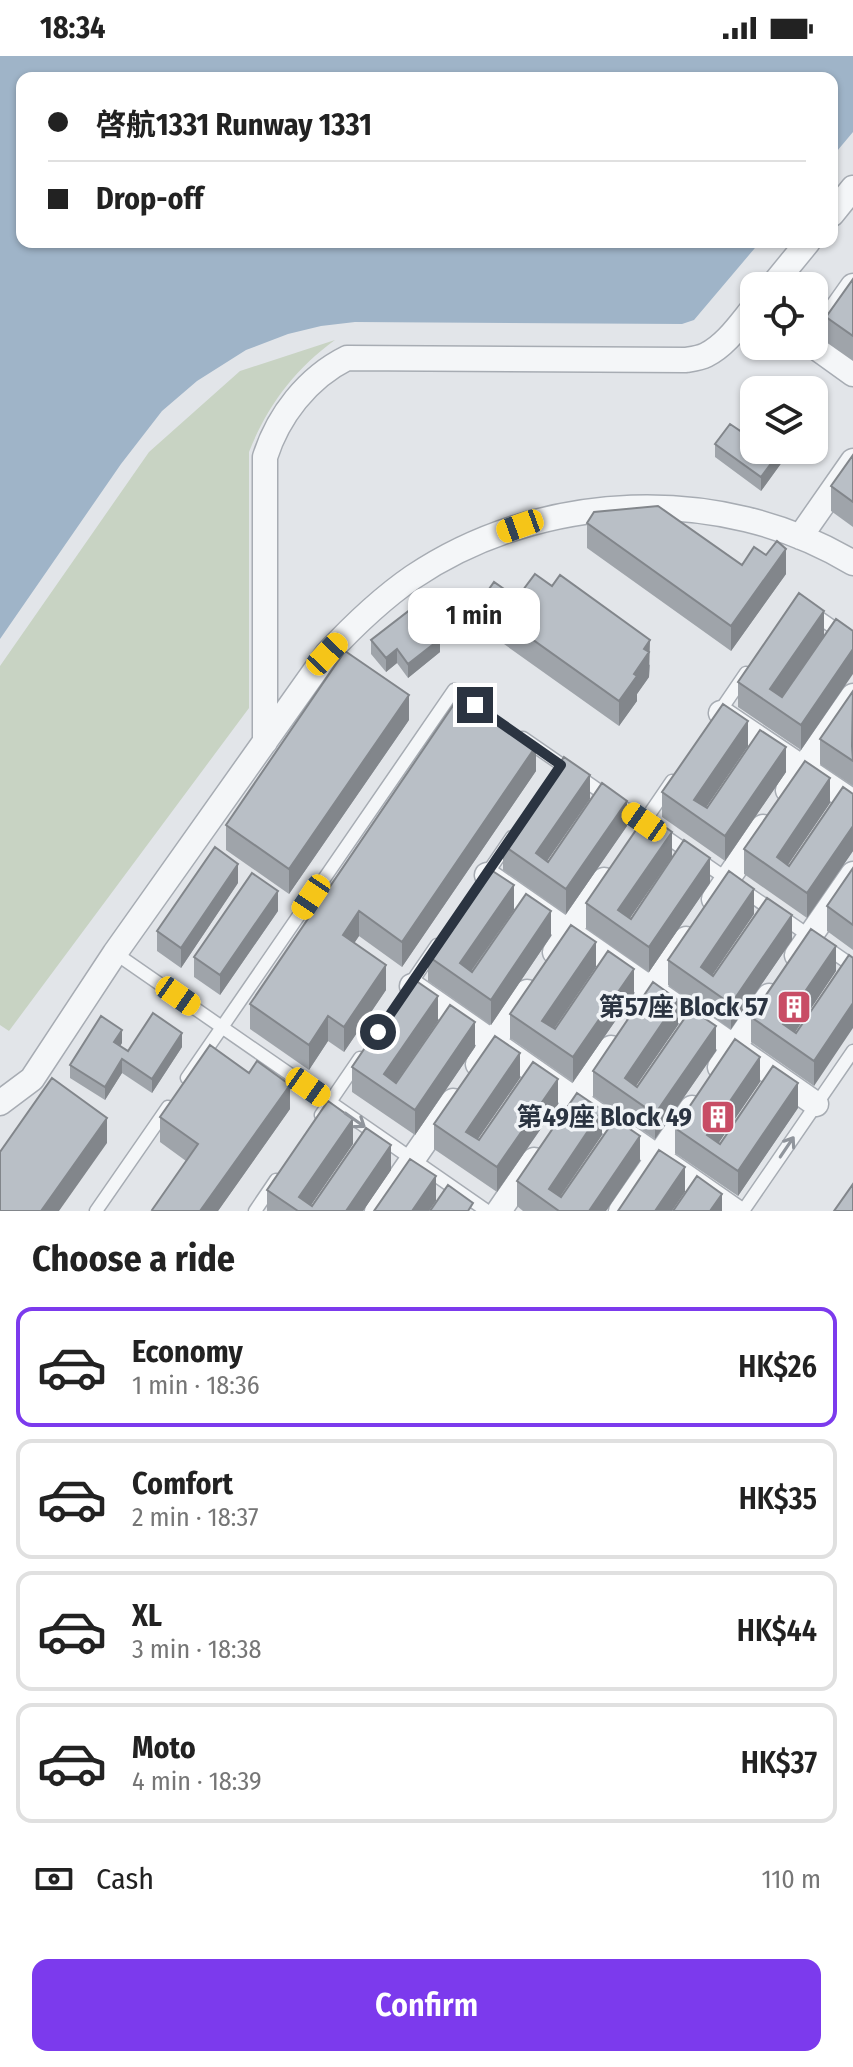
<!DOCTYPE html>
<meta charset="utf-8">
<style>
:root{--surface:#fff;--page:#f2f2f2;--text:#222;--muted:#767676;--line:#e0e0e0;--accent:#7c3aed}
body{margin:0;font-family:"Fira Sans Condensed","Noto Sans TC",sans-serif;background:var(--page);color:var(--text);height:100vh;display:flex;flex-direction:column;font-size:30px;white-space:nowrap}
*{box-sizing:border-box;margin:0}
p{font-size:26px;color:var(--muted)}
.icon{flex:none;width:44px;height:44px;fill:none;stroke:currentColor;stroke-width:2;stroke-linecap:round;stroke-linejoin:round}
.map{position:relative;height:1155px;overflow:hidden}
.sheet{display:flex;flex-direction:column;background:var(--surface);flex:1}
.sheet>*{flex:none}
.banner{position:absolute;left:16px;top:16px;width:822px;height:176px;border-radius:16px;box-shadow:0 2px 6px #0004;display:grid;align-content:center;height:176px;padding:0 32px;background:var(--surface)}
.buttons{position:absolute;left:740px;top:216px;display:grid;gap:16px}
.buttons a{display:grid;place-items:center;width:88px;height:88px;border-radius:16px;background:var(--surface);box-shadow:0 2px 6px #0004;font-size:40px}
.end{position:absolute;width:36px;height:36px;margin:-18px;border:10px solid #2b3441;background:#fff;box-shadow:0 0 0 4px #fff}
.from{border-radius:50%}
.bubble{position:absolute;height:56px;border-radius:16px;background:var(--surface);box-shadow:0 2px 6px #0004;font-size:26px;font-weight:600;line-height:56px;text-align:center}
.car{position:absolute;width:24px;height:48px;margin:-24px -12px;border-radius:10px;box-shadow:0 0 6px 2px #0007;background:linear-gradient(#f5c518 24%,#345 0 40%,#f5c518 0 76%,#345 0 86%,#f5c518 0)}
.banner b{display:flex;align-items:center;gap:28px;height:76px;font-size:30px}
.banner b+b{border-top:2px solid var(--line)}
.banner i{width:20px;height:20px;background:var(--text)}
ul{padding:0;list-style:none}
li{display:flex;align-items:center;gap:24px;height:120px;margin:0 16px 12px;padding:0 16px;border:4px solid var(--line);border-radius:16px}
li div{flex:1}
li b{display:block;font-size:30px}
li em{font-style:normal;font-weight:600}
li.selected{border-color:var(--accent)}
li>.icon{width:72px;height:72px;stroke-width:1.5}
h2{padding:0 32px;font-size:36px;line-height:96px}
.pay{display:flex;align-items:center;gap:20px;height:88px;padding:0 32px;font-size:30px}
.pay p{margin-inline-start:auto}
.primary-button{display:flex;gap:16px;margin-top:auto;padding:16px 32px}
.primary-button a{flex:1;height:92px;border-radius:16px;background:var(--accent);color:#fff;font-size:32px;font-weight:600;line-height:92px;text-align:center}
.status{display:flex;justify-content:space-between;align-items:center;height:56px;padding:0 40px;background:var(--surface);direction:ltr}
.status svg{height:22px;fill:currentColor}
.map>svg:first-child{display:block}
.green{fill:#c8d3c3}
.water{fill:#9fb4c8}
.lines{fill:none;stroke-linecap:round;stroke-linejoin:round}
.lane-casing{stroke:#a7acb3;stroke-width:15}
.street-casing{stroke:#a7acb3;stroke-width:27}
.lane{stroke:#f4f6f8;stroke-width:12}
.street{stroke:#f4f6f8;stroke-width:24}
.wall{fill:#9fa4aa}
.shaded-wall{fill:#82868b}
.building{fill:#b9bfc6;stroke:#82868b;stroke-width:2}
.oneway{stroke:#90959c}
.route{stroke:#2b3441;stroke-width:10}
.labels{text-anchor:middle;stroke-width:7;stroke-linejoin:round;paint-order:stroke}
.poi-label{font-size:26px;font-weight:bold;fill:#2b3441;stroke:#f1f4f7;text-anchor:end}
</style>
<div class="status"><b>18:34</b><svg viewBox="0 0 49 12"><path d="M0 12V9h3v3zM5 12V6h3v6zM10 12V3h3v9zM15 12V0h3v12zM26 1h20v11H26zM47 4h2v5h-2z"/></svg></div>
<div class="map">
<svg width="853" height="1155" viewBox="0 0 853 1155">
<rect width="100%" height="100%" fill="#e2e5e9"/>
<path class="green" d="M 335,284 C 295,313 267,350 249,396 L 249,652 L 9,975 L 0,969 L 0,610 L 149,396 L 240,315 Z"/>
<path class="water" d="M 0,0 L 853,0 L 853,76 L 832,101 L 832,22 L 22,22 L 22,186 L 760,186 L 694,264 L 682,268 L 355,266 L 321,270 L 288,278 L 246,294 L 197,325 L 162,355 L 121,408 L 0,583 Z"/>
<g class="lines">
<g class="lane-casing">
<path id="lane" d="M 811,556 L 853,585
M 718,658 L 746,617
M 523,682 L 853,910
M 644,766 L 672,725
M 484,822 L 512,781
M 115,897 L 487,1155
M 409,930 L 437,889
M 187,1022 L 454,634 L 472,647
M 321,1059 L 360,1002
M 96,1155 L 168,1051
M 255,1155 L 276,1124
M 743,1155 L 853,995"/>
</g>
<g class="street-casing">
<path id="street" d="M 832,158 L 853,132
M 772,230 L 808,186
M 814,285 L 853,230
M 814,290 L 853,318
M 800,481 L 853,405
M 721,657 L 853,746
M 265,686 L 265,401 C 278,360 307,322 347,302 L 686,304 C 692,303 700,302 706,299 C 726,289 740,268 754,251
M 788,734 L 853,640
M 487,819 L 816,1048
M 714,843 L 763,771
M 555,896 L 604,824
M 797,899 L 853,818
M 412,930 L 735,1155
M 637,955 L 686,883
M 478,1008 L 527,936
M 720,1011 L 769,940
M 0,1047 L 32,1023 L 115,897 L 327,598 C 354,569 381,543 413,521 C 541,435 721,427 853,507
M 562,1064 L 611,992
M 377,1155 L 453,1045
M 499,1155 L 534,1104
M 621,1155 L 692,1052"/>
</g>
<use href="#lane" class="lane"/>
<use href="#street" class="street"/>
</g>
<path class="wall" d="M 853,223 L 853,305 L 826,286 L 826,261 Z
M 742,376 L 785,394 L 785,402 L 761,435 L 715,401 L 715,388 Z
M 853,399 L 853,471 L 831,455 L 831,430 Z
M 587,467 L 742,509 L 786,518 L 731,595 L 587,492 Z
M 517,542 L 650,609 L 649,621 L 637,638 L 637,645 L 619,670 L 480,571 L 480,546 Z
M 836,563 L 801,694 L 738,651 L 738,626 L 824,580 L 782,641 Z
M 371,584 L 440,596 L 408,622 L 397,607 L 386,616 L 371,598 Z
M 853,635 L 853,730 L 820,708 L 820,683 Z
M 461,638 L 536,715 L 402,911 L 359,880 L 354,887 L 386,934 L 344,996 L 328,985 L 309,1014 L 250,973 L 250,948 Z
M 409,664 L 289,838 L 226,794 L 226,769 Z
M 748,690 L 706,751 L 786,716 L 725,805 L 662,761 L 662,736 Z
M 853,738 L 853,795 L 807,862 L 744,818 L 744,793 L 830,747 L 788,809 L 789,810 Z
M 590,743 L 547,805 L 548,806 L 627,770 L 566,858 L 503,814 L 503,789 Z
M 672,801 L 630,862 L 631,863 L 710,827 L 649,916 L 586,872 L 586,847 Z
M 853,812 L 853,894 L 827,875 L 827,850 Z
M 238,827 L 181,912 L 157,895 L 157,875 Z
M 514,854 L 471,916 L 472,916 L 551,880 L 491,969 L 428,925 L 428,900 Z
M 278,855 L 220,939 L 194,921 L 194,901 Z
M 754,858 L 712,919 L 713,920 L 792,884 L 731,973 L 668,929 L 668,904 Z
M 849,899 L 814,1030 L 751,986 L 751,961 L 836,915 L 794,977 L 796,977 Z
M 596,911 L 554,973 L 634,938 L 573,1026 L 510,982 L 510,958 Z
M 438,965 L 396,1027 L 475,991 L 415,1079 L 352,1036 L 352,1011 Z
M 678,969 L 636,1030 L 637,1031 L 716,995 L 655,1083 L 593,1040 L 593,1015 Z
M 122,987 L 120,990 L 128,995 L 182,991 L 152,1037 L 122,1017 L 105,1044 L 70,1022 L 70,1009 Z
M 520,1022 L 478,1083 L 558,1048 L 497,1136 L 434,1093 L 434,1068 Z
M 760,1026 L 718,1087 L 720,1088 L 798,1052 L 738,1140 L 675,1097 L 675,1072 Z
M 290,1053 L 218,1155 L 152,1155 L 186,1105 L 160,1086 L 160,1061 Z
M 602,1079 L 560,1141 L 561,1141 L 640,1105 L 606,1155 L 523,1155 L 517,1150 L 517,1125 Z
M 353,1088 L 311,1149 L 312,1150 L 391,1114 L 363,1155 L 267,1155 L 267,1134 Z"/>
<path class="shaded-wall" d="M 781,394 L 785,394 L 785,402 L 761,435 L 761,421 Z
M 786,493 L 786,518 L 731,595 L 731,570 Z
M 824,555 L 824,580 L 775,651 L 770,633 Z
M 440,583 L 440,596 L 408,622 L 408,608 Z
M 650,584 L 649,621 L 637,638 L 637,645 L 619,670 L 619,645 L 634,618 L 644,593 Z
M 397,593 L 397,607 L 386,616 L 386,602 Z
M 853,593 L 853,618 L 801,694 L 801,669 Z
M 409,639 L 409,664 L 289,838 L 289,813 Z
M 748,665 L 748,690 L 699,762 L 694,744 Z
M 536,690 L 536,715 L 402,911 L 402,886 Z
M 786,691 L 786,716 L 725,805 L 725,780 Z
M 590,719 L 590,743 L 540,815 L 536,797 Z
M 830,722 L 830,747 L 781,819 L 777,801 Z
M 627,745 L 627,770 L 566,858 L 566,833 Z
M 853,770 L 853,795 L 807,862 L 807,837 Z
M 672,776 L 672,801 L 623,872 L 618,854 Z
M 710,802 L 710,827 L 649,916 L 649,891 Z
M 238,808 L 238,827 L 181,912 L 181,892 Z
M 514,829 L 514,854 L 464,925 L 460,907 Z
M 754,833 L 754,858 L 705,930 L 701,911 Z
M 278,835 L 278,855 L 220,939 L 220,919 Z
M 359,855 L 359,880 L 343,904 L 343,879 Z
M 551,855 L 551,880 L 491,969 L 491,944 Z
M 792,859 L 792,884 L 731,973 L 731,948 Z
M 596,886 L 596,911 L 547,983 L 542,965 Z
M 836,890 L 836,915 L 788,987 L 783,968 Z
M 386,909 L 386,934 L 344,996 L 344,971 Z
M 634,913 L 634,938 L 573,1026 L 573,1001 Z
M 438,940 L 438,965 L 389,1036 L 384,1018 Z
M 678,944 L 678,969 L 629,1040 L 625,1022 Z
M 853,947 L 853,972 L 814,1030 L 814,1005 Z
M 328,960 L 328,985 L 309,1014 L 309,989 Z
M 475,966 L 475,991 L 415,1079 L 415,1054 Z
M 716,970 L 716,995 L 655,1083 L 655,1058 Z
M 122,974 L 122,987 L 114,1000 L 114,986 Z
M 182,977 L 182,991 L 152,1037 L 152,1023 Z
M 520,997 L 520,1022 L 471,1093 L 466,1076 Z
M 760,1001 L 760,1026 L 712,1097 L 707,1079 Z
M 122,1003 L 122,1017 L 105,1044 L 105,1031 Z
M 558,1023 L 558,1048 L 497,1136 L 497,1111 Z
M 798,1027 L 798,1052 L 738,1140 L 738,1115 Z
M 290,1029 L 290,1053 L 218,1155 L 200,1155 Z
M 602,1054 L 602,1079 L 553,1151 L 549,1133 Z
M 107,1062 L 107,1087 L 59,1155 L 41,1155 Z
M 353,1063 L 353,1088 L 307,1155 L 299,1141 Z
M 640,1080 L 640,1105 L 606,1155 L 589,1155 Z
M 391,1089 L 391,1114 L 363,1155 L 346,1155 Z
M 685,1111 L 685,1136 L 672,1155 L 655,1155 Z
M 436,1120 L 436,1145 L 429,1155 L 412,1155 Z
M 722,1138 L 722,1155 L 710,1155 Z"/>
<path class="building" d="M 853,223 L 853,280 L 826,261 Z
M 751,363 L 754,365 L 754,394 L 781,394 L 761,421 L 715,388 L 730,368 L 742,376 Z
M 853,399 L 853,446 L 831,430 Z
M 658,450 L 742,509 L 754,491 L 766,499 L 777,485 L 786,493 L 731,570 L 587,467 L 594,456 Z
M 535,518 L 552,530 L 560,519 L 650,584 L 644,593 L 649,596 L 634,618 L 637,620 L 619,645 L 480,546 L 494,526 L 517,542 Z
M 799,537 L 824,555 L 770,633 L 782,641 L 836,563 L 853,575 L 853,593 L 801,669 L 738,626 Z
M 415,550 L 440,583 L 408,608 L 397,593 L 386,602 L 371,584 Z
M 345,595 L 409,639 L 289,813 L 226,769 Z
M 853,635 L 852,690 L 853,705 L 820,683 Z
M 461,638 L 536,690 L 402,886 L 359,855 L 343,879 L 386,909 L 344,971 L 328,960 L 309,989 L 250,948 Z
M 723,648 L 748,665 L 694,744 L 707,752 L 760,674 L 786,691 L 725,780 L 662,736 Z
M 564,701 L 590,719 L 536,797 L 548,806 L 602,727 L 627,745 L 566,833 L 503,789 Z
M 805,705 L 830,722 L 777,801 L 789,810 L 843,731 L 853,738 L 853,770 L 807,837 L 744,793 Z
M 647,758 L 672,776 L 618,854 L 631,863 L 684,784 L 710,802 L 649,891 L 586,847 Z
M 215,791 L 238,808 L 181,892 L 157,875 Z
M 488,812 L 514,829 L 460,907 L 472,916 L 526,838 L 551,855 L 491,944 L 428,900 Z
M 853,812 L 853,869 L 827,850 Z
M 729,815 L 754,833 L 701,911 L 713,920 L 767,842 L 792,859 L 731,948 L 668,904 Z
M 252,817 L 278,835 L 220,919 L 194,901 Z
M 571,869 L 596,886 L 542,965 L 555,973 L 608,895 L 634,913 L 573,1001 L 510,958 Z
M 811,873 L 836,890 L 783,968 L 796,977 L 849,899 L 853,902 L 853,947 L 814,1005 L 751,961 Z
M 412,922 L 438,940 L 384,1018 L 396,1027 L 450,949 L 475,966 L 415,1054 L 352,1011 Z
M 653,926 L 678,944 L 625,1022 L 637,1031 L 691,953 L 716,970 L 655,1058 L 593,1015 Z
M 153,957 L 182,977 L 152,1023 L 122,1003 L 105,1031 L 70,1009 L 101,960 L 122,974 L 114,986 L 128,995 Z
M 495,980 L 520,997 L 466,1076 L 479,1084 L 533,1006 L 558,1023 L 497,1111 L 434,1068 Z
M 735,983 L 760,1001 L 707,1079 L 720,1088 L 773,1010 L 798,1027 L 738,1115 L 675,1072 Z
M 210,989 L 249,1017 L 257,1005 L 290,1029 L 200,1155 L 154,1155 L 152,1154 L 198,1088 L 160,1061 Z
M 52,1022 L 107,1062 L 41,1155 L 0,1155 L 0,1096 Z
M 577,1037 L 602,1054 L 549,1133 L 561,1141 L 615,1063 L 640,1080 L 589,1155 L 559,1155 L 517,1125 Z
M 328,1045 L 353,1063 L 299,1141 L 312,1150 L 366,1072 L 391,1089 L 346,1155 L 298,1155 L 267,1134 Z
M 659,1094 L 685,1111 L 655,1155 L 618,1155 Z
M 410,1103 L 436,1120 L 412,1155 L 374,1155 Z
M 697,1120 L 722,1138 L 710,1155 L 673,1155 Z
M 853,1128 L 853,1155 L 834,1155 Z
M 448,1129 L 473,1147 L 468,1155 L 430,1155 Z"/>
<defs><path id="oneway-shaft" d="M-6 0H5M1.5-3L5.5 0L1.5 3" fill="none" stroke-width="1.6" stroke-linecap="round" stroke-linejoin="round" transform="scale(2)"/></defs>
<g class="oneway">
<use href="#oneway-shaft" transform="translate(355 1064) rotate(35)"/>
<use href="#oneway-shaft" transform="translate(787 1091) rotate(-56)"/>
</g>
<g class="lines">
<path class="route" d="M 378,976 L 561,709 L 475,649"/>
</g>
<defs>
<g id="building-square" transform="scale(1.8)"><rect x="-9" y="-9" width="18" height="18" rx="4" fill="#c84d65" stroke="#f1f4f7"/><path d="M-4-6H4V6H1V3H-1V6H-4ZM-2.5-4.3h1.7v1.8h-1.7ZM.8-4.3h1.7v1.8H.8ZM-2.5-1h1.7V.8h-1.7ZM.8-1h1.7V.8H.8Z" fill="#fff"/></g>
</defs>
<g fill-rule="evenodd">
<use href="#building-square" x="794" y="951"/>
<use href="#building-square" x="718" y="1061"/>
</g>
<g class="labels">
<g class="poi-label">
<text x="768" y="960">第57座 Block 57</text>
<text x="692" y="1070">第49座 Block 49</text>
</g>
</g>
</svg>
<div class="buttons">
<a><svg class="icon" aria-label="locate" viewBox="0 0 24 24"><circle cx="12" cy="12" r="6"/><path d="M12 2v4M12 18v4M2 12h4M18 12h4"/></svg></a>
<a><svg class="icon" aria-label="layers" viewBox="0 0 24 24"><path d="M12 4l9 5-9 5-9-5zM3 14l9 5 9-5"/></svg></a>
</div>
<i class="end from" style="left:378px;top:976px"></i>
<i class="end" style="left:475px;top:649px"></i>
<div class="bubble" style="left:408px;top:532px;width:132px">1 min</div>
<i class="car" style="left:520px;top:470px;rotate:250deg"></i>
<i class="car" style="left:327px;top:598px;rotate:43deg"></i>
<i class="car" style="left:644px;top:766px;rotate:305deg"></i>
<i class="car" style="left:311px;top:841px;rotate:214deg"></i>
<i class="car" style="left:178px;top:940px;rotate:125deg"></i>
<i class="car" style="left:308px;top:1031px;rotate:125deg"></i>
<div class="banner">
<b><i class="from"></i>啓航1331 Runway 1331</b>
<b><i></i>Drop-off</b>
</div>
</div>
<section class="sheet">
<h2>Choose a ride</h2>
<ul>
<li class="selected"><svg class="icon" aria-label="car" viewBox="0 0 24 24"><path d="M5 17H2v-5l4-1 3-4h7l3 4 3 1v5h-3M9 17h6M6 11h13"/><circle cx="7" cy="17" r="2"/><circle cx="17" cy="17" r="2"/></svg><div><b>Economy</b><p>1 min · 18:36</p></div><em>HK$26</em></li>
<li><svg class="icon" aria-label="car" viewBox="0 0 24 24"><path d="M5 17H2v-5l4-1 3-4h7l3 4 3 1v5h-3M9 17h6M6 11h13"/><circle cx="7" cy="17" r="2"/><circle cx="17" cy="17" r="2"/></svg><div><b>Comfort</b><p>2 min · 18:37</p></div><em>HK$35</em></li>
<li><svg class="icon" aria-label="car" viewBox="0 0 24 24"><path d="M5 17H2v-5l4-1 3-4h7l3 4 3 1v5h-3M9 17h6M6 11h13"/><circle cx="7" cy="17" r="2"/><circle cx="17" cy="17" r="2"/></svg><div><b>XL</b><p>3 min · 18:38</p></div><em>HK$44</em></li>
<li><svg class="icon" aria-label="car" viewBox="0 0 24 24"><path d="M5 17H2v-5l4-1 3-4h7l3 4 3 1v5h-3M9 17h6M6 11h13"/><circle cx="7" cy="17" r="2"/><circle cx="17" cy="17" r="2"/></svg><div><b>Moto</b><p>4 min · 18:39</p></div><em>HK$37</em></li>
</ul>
<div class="pay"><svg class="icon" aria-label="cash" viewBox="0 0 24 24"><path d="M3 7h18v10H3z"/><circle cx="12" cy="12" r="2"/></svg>Cash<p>110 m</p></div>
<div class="primary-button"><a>Confirm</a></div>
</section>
